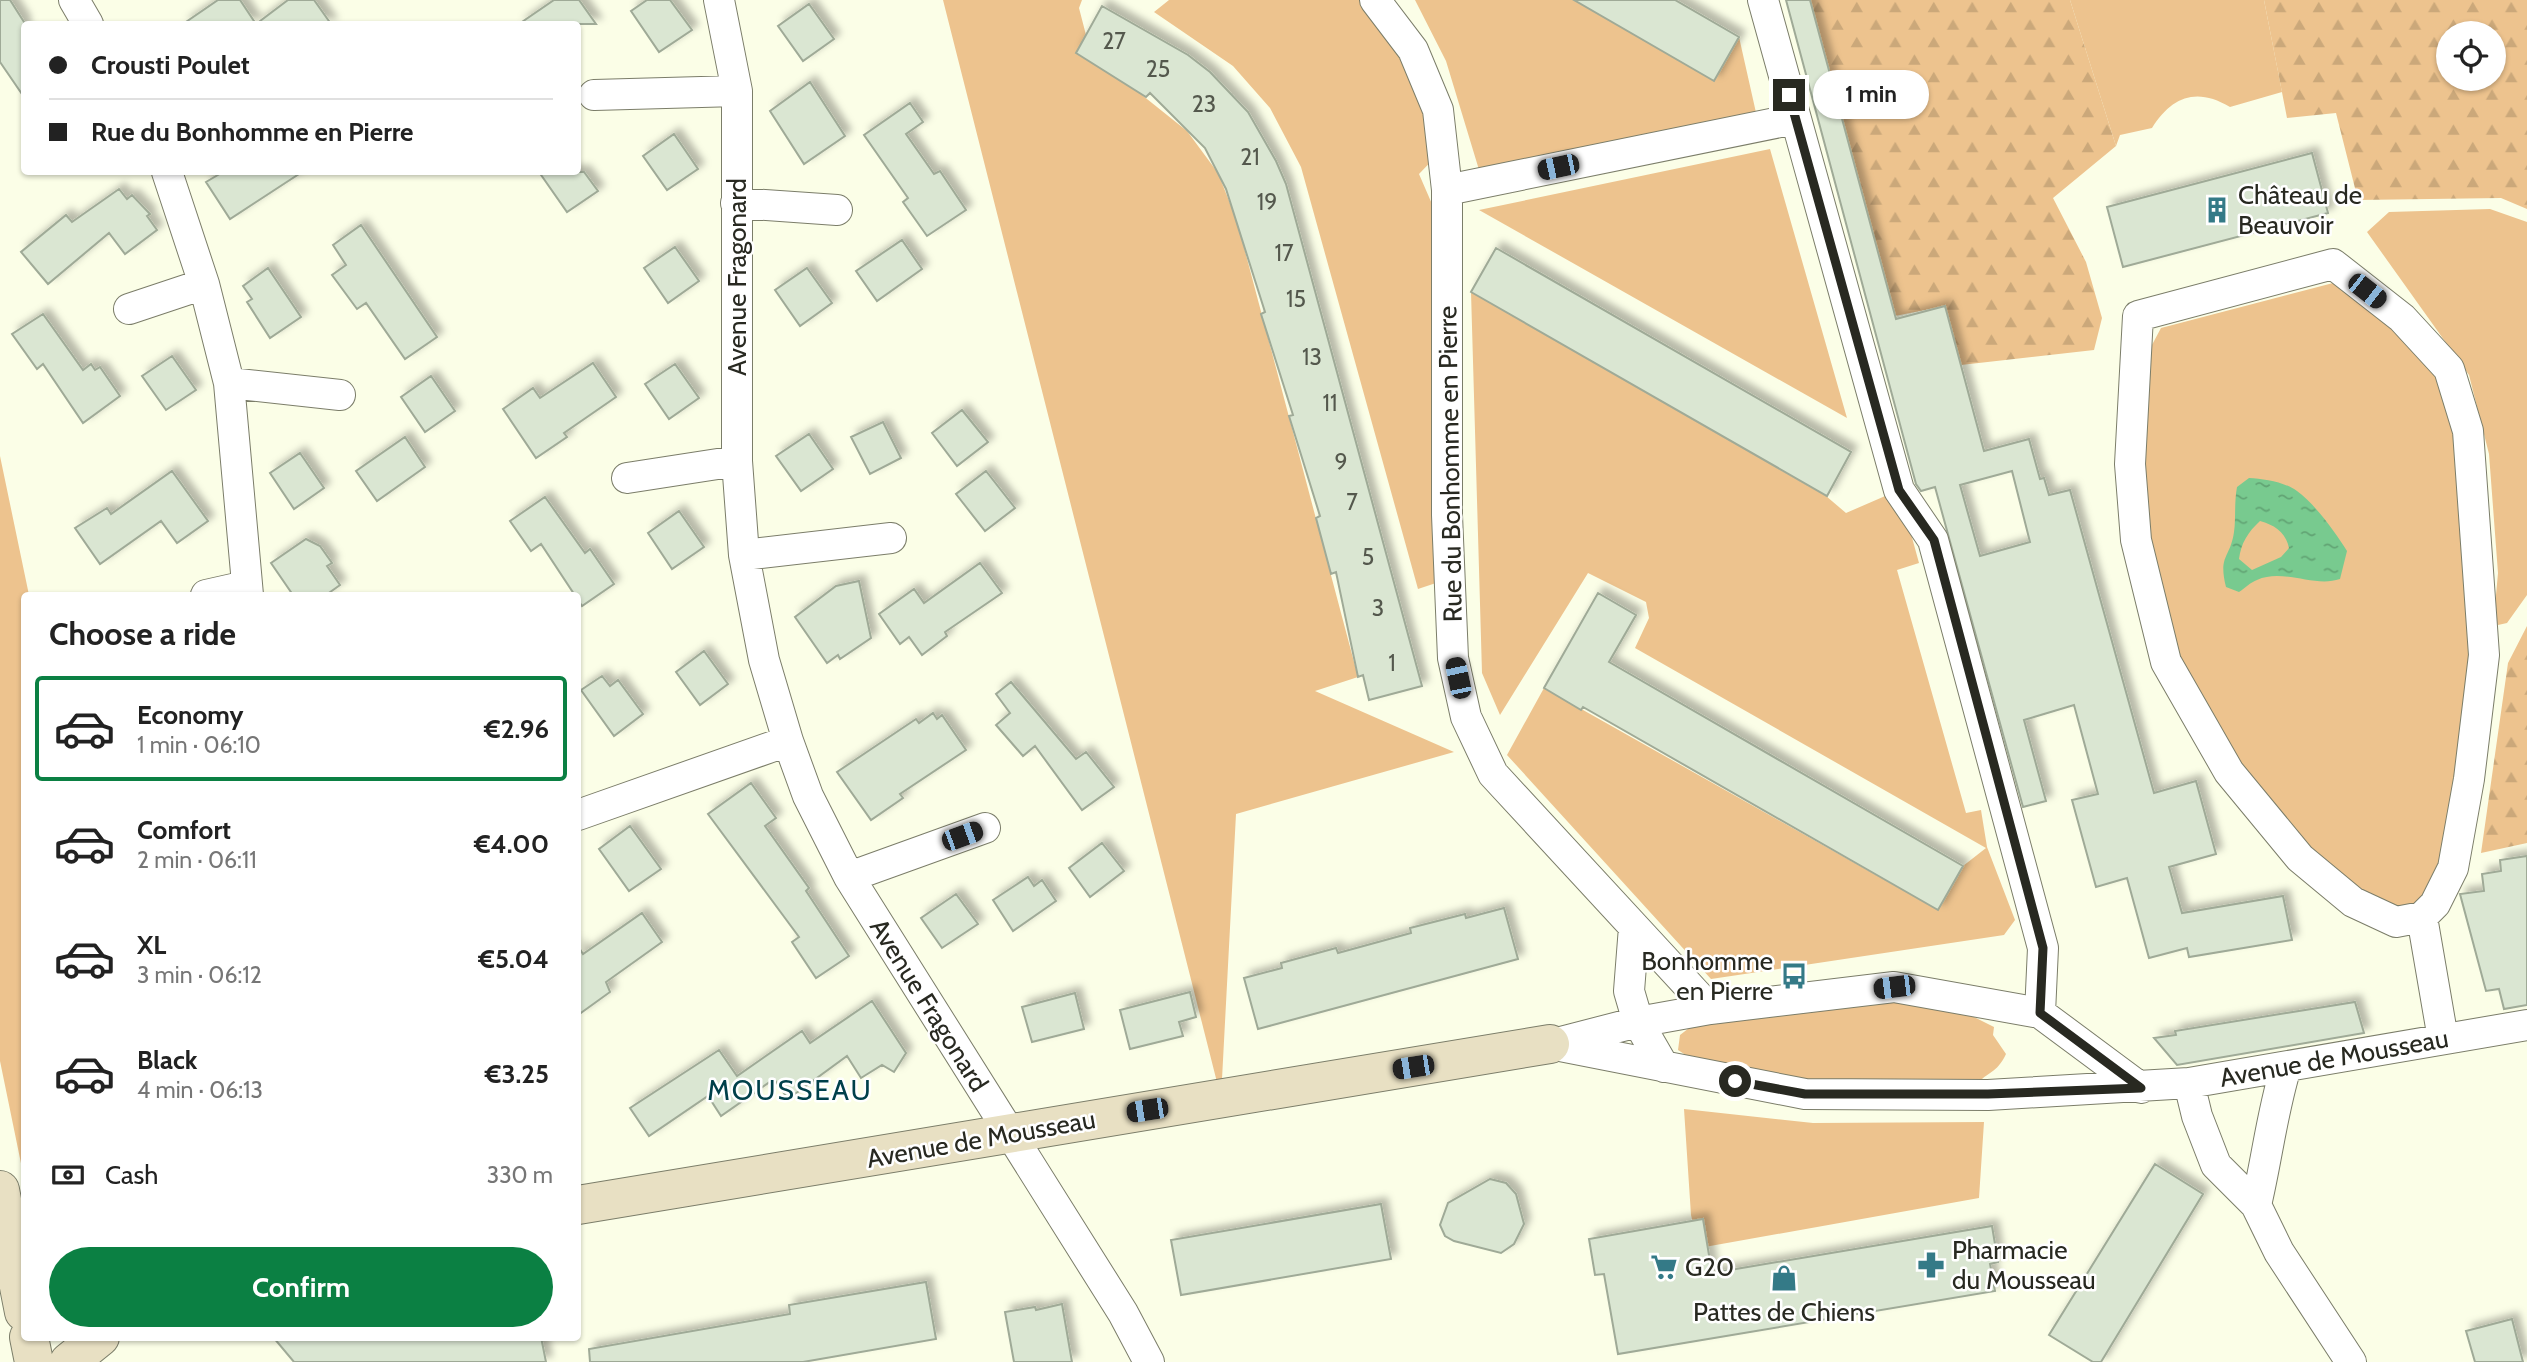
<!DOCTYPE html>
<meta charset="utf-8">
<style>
:root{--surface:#fff;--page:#f6f6f6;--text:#222;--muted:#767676;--line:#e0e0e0;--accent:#0b8043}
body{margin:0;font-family:Cabin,sans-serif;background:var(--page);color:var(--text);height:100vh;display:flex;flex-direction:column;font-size:26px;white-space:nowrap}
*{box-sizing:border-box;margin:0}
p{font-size:23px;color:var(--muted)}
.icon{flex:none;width:38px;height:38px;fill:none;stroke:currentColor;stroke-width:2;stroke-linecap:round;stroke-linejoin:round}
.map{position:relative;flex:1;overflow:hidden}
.details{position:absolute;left:21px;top:592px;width:560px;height:749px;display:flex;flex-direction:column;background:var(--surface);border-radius:7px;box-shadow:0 2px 5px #0004}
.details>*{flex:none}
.hud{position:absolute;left:21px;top:21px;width:560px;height:154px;border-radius:7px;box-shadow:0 2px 5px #0004;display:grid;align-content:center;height:154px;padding:0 28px;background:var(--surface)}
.controls{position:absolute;left:2436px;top:21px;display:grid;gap:14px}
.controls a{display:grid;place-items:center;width:70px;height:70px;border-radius:50%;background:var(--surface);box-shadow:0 2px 5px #0004;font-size:35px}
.end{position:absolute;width:32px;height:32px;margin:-16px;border:9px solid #282921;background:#fff;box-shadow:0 0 0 4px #fff}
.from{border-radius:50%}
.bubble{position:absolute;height:49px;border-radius:24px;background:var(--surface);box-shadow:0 2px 5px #0004;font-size:23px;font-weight:800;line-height:49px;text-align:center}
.car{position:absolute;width:21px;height:42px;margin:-21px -10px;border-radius:9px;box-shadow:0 0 5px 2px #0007;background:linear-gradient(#222 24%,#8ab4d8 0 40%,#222 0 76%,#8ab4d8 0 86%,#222 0)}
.hud b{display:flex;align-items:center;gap:24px;height:66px;font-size:26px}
.hud b+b{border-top:2px solid var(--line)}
.hud i{width:18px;height:18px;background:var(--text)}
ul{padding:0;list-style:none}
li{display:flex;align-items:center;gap:21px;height:105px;margin:0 14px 10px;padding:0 14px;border:4px solid transparent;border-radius:7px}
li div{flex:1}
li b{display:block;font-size:26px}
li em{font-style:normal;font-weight:800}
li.on{border-color:var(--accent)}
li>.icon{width:63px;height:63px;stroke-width:1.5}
h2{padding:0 28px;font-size:32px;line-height:84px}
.pay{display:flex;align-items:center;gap:18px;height:77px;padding:0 28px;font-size:26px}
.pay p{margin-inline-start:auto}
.primary-button{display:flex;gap:14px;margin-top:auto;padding:14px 28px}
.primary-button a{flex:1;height:80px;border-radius:42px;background:var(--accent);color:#fff;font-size:28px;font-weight:800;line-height:80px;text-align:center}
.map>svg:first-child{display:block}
.grass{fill:#edc38e}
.forest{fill:url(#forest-firs);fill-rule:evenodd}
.water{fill:url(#water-ripples);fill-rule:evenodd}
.building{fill:#dae6d2;stroke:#9faa97;stroke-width:2;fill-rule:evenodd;filter:url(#shadow)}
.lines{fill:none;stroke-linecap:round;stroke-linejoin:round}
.street-casing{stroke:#7b7d69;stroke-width:32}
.secondary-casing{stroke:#7b7d69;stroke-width:40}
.street{stroke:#fff;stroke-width:30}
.secondary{stroke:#e8e0c3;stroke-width:38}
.route{stroke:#282921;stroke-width:9}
.labels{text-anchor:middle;stroke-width:5;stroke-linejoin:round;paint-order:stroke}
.number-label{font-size:23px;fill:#54584d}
.poi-label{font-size:26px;fill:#282921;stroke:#fff;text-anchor:start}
.street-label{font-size:26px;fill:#282921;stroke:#fff}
.neighbourhood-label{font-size:28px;letter-spacing:2px;fill:#00404a;stroke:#fff}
</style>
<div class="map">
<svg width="2527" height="1362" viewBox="0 0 2527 1362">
<defs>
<pattern id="forest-firs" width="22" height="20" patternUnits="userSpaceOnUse" patternTransform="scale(1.75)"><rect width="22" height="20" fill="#edc38e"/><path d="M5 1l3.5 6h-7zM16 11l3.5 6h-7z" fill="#cba87a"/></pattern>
<pattern id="water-ripples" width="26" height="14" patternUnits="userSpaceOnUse" patternTransform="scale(1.75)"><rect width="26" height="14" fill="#78ca8f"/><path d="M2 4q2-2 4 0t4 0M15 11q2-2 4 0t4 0" fill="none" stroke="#62a474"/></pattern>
<filter id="shadow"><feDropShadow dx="6" dy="-6" stdDeviation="3.5" flood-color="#0004"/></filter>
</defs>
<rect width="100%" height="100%" fill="#fbfee7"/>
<path class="grass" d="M 943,0 L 1082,0 L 1079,8 L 1086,35 L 1077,53 L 1137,91 L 1187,131 L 1218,173 L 1237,221 L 1358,677 L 1315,691 L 1454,752 L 1236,814 L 1221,1098 Z
M 1169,0 L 1375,0 L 1443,149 L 1419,174 L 1432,204 L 1436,583 L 1418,589 L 1301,167 L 1270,108 L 1233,66 L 1154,12 Z
M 1415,0 L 1574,0 L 1714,81 L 1739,37 L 1759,126 L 1483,183 L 1446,61 Z
M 2070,0 L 2264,0 L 2282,92 L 2230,107 C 2197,87 2172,96 2152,128 L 2120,135 L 2116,146 Z
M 1770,149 L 1847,418 L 1479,210 Z
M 2490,209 L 2527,222 L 2527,595 L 2507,623 L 2498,625 L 2494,617 L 2498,573 L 2489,454 L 2469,375 L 2367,232 L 2389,212 Z
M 2337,282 L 2449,369 L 2480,563 L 2453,868 L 2396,922 L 2300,858 L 2166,662 L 2136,539 L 2137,373 L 2161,328 Z
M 1471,292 L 1826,496 L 1846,513 L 1899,490 L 1919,563 L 1897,570 L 1966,813 L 1981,810 L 1987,847 L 2015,920 L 2004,935 L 1711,979 L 1507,755 L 1544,688 L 1938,910 L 1963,866 L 1986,848 L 1635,648 L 1649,618 L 1646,602 L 1588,573 L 1500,715 L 1482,673 Z
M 0,456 L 29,595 L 24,595 L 24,1178 L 0,1061 Z
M 1903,1000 L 1954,1007 L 1994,1027 L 1993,1035 L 2006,1054 C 1996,1075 1988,1070 1977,1085 L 1806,1084 L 1698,1063 L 1678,1050 L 1680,1035 L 1693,1025 Z
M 1684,1109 L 1813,1123 L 1984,1122 L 1979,1198 L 1699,1248 L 1691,1215 Z"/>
<path class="forest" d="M 1810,0 L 2070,0 L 2116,146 L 2053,198 L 2086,262 L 2102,318 L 2094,350 L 1961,365 L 1945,306 L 1895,316 Z
M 2264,0 L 2527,0 L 2527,209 L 2501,198 L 2358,200 L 2336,113 L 2287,118 ZM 2448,33 L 2494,33 L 2494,79 L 2448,79 Z
M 2527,626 L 2527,843 L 2481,853 L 2508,663 Z"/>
<path class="water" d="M 2249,478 C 2264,479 2285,482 2297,491 C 2314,503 2336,533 2347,551 L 2340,579 C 2314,588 2283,568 2257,580 C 2251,582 2245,588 2239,592 L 2226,587 C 2218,555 2230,559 2234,532 C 2236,519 2234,503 2237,487 ZM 2260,521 C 2275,525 2286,533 2289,548 L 2281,557 L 2252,570 L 2239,559 C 2241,543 2248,532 2260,521 Z"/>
<path class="building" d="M 0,0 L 10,0 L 24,22 L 24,97 L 0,62 Z
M 218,0 L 240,0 L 256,24 L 288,0 L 314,0 L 331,24 L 183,24 Z
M 554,0 L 579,0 L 596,24 L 519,24 Z
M 647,0 L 670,0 L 692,30 L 659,52 L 631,11 Z
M 1574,0 L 1675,0 L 1739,37 L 1714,81 Z
M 1786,0 L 1810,0 L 1896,319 L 1945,306 L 1984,451 L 2029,439 L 2040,479 L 2044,478 L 2049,495 L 2070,490 L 2154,793 L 2196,781 L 2216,854 L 2169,867 L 2182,913 L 2283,896 L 2292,940 L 2189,957 L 2187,948 L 2149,958 L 2127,878 L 2096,887 L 2072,800 L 2098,794 L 2074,705 L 2024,720 L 2046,801 L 2023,807 L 1935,487 L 1921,491 L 1916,484 ZM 2012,471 L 2030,542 L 1980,556 L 1960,485 Z
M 809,4 L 834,39 L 803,61 L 778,26 Z
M 1102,6 L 1188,55 L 1210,72 L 1248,112 L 1276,161 L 1286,184 L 1422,686 L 1369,700 L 1363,675 L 1358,677 L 1336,572 L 1331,574 L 1316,518 L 1320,516 L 1289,416 L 1293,415 L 1261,314 L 1265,312 L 1226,189 L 1205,148 L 1150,93 L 1146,97 L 1076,53 Z
M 810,82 L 845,136 L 804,164 L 770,111 Z
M 910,103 L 923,122 L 906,134 L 934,174 L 940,171 L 966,210 L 927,236 L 903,202 L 908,198 L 864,135 Z
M 674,134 L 698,169 L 667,190 L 643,156 Z
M 2312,153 L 2328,213 L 2123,267 L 2107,207 Z
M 223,172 L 302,172 L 230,219 L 206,182 Z
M 539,172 L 584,172 L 598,191 L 567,212 Z
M 119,189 L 127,199 L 132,195 L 150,214 L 147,216 L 157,230 L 125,254 L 109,233 L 48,284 L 21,252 L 66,215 L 72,222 Z
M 361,225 L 437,337 L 405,359 L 366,303 L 357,309 L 332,275 L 346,265 L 333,245 Z
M 902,240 L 922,269 L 877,301 L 856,271 Z
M 675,247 L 699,281 L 668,303 L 644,268 Z
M 1496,248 L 1851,452 L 1827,496 L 1471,292 Z
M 268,268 L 301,317 L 270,338 L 247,302 L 252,299 L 243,286 Z
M 807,268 L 832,303 L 800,326 L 775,290 Z
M 43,314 L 83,370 L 91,364 L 95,370 L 100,367 L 120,396 L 83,423 L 43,364 L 37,369 L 12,334 Z
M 172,356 L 196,390 L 166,410 L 142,376 Z
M 593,363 L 616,397 L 564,433 L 567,437 L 536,458 L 503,409 L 533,388 L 540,398 Z
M 675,364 L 699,398 L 669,419 L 645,384 Z
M 431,376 L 455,411 L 425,432 L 401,397 Z
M 962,410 L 988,442 L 957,466 L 932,433 Z
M 883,422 L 901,458 L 870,474 L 851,437 Z
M 809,434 L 833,469 L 801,491 L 776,456 Z
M 405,437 L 425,467 L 377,501 L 356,471 Z
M 300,453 L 324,488 L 294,509 L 270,473 Z
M 172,471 L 208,521 L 177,543 L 161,521 L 100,564 L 75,528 L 107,508 L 111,514 Z
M 986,471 L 1015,508 L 985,531 L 956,494 Z
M 545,497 L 585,553 L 590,549 L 614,584 L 582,606 L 541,544 L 531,551 L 510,521 Z
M 679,511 L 704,547 L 672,569 L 648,533 Z
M 306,539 L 320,546 L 332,563 L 327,566 L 340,585 L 326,595 L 293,595 L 271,563 Z
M 980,563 L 1002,593 L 945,632 L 947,636 L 922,655 L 909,637 L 900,644 L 879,614 L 914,589 L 924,603 Z
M 859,581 L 871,638 L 840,659 L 838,655 L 827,663 L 795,617 L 836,586 Z
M 1598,593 L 1636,615 L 1609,662 L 1963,866 L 1938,910 L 1583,707 L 1581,710 L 1544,688 Z
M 704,651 L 728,684 L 700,705 L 676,672 Z
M 602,676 L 610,686 L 618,680 L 643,714 L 614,736 L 581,690 Z
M 1011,682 L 1076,759 L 1086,752 L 1114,787 L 1082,810 L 1035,746 L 1023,756 L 996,725 L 1010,713 L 996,694 Z
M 933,713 L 937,719 L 942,715 L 966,750 L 900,794 L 903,798 L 871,820 L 837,772 L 916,719 L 919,723 Z
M 751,783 L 776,818 L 765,826 L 809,888 L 806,891 L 849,956 L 816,978 L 792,942 L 799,937 L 708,814 Z
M 630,826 L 661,869 L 629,891 L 599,849 Z
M 1102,843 L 1124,871 L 1090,897 L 1069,868 Z
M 2527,856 L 2527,1005 L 2504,1009 L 2499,989 L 2486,991 L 2460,894 L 2484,891 L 2482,874 L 2501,871 L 2500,860 Z
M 1028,877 L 1034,886 L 1042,880 L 1056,901 L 1013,931 L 993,900 Z
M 956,894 L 978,924 L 942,948 L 921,918 Z
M 1504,908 L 1518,959 L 1258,1029 L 1244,978 L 1282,968 L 1281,963 L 1336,948 L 1338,953 L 1411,933 L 1410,928 L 1465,914 L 1466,918 Z
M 642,913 L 662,942 L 606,982 L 610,992 L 578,1015 L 578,946 L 583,954 Z
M 1190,992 L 1196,1017 L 1179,1022 L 1183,1036 L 1130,1049 L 1120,1010 Z
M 1075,993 L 1084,1029 L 1032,1042 L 1022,1007 Z
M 872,1001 L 906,1053 L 894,1072 L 882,1065 L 861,1078 L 847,1056 L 788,1099 L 774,1079 L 721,1116 L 708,1096 L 649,1136 L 630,1108 L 719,1050 L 737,1076 L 802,1031 L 810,1043 Z
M 2355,1002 L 2364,1033 L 2177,1065 L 2154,1038 L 2176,1035 L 2175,1031 Z
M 2155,1164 L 2203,1194 L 2101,1362 L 2093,1362 L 2049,1335 Z
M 1490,1179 L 1506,1183 L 1516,1194 L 1524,1224 L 1514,1244 L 1501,1253 L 1454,1241 L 1445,1236 L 1440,1225 L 1448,1203 Z
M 1381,1204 L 1391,1259 L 1181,1295 L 1171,1240 Z
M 1703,1219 L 1712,1273 L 1992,1226 L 1998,1262 L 1990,1264 L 1995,1291 L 1618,1354 L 1604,1274 L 1595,1275 L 1589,1239 Z
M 926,1282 L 936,1339 L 803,1362 L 590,1362 L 589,1349 L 790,1314 L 789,1305 Z
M 1062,1304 L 1072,1362 L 1014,1362 L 1005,1312 L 1035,1307 L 1036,1310 Z
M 2512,1319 L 2523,1362 L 2475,1362 L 2466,1331 Z
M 273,1337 L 541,1337 L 546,1362 L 294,1362 Z"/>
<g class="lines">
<g class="street-casing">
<path id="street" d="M 74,0 L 88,24
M 719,0 L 737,91 L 737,461 L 744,555 L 764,660 L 788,741 L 808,796 L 849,877 L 1123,1313 L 1149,1362
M 1375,0 L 1413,50 L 1438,110 L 1447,190 L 1447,515 L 1453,658 L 1466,717 L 1493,774 L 1710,1009
M 1763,0 L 1899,490 L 1933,540 L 2043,948 L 2040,1013
M 594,95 L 737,91
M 167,172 L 204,284 L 229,383 L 248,595
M 1447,190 L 1795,119
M 736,203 L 837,210
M 2333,264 L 2402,318 L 2449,369 L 2468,431 L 2484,655 L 2469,779 L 2453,868 L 2435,904 L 2422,917 L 2396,922 L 2353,902 L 2300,858 L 2229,772 L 2166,662 L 2136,540 L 2130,464 L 2138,316 Z
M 129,309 L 204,284
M 229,383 L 340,395
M 627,478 L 737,461
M 744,555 L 891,538
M 206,595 L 246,586
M 578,815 L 788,741
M 849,877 L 985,828
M 2422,917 L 2443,1039
M 1634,927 L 1629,991 L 1638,1022 L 1664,1067
M 1557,1043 L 1638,1022 L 1710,1009 L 1894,987 L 2040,1013 L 2141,1088
M 1550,1044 L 1805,1094 L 1988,1095 L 2189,1083 L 2527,1025
M 2189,1083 L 2197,1116 L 2216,1165 L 2256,1205 L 2279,1252 L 2351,1362
M 2256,1205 C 2267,1159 2272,1112 2286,1067"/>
</g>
<g class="secondary-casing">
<path id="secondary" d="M 0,1190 L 24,1312
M 578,1205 L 1550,1044
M 29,1337 L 34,1362
M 69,1362 L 100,1337"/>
</g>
<use href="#street" class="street"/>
<use href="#secondary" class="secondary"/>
</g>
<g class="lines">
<path class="route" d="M 1735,1081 L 1805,1094 L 1988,1094 L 2141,1088 L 2040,1013 L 2043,948 L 1934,540 L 1899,490 L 1789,95"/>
</g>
<defs>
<g id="building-bare" transform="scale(2.1)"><path d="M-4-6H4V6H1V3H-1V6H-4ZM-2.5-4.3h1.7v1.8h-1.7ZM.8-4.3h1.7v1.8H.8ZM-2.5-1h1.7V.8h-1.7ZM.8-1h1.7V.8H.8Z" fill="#347a87" stroke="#fff" stroke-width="2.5" paint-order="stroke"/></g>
<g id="bus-bare" transform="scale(2.1)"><path d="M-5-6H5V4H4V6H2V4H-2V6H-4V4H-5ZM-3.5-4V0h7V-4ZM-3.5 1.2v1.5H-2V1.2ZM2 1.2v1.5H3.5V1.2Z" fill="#347a87" stroke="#fff" stroke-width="2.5" paint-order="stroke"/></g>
<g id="pharmacy-bare" transform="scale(2.1)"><path d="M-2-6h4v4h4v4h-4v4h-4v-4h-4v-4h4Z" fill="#347a87" stroke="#fff" stroke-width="2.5" paint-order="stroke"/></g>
<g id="supermarket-bare" transform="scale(2.1)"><path d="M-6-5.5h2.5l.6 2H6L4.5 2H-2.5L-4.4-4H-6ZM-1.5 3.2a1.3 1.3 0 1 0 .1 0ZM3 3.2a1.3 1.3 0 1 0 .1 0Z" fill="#347a87" stroke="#fff" stroke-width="2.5" paint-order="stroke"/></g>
<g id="shop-bare" transform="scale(2.1)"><path d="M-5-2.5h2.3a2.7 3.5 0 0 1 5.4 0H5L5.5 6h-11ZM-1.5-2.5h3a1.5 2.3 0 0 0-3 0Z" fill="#347a87" stroke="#fff" stroke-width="2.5" paint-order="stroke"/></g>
</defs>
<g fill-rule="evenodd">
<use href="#building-bare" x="2217" y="210"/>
<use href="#bus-bare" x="1794" y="976"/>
<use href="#pharmacy-bare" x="1931" y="1265"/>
<use href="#supermarket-bare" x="1664" y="1267"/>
<use href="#shop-bare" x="1784" y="1278"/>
</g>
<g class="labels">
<g class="number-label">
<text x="1114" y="49">27</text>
<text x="1158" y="77">25</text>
<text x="1204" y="112">23</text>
<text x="1250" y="165">21</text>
<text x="1267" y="210">19</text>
<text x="1284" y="261">17</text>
<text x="1296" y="307">15</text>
<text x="1312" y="365">13</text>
<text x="1330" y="411">11</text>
<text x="1341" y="470">9</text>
<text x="1352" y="510">7</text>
<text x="1368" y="565">5</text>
<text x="1378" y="616">3</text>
<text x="1392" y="671">1</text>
</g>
<g class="poi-label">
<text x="2238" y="204">Château de<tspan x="2238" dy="30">Beauvoir</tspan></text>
<text x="1773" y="970" text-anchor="end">Bonhomme<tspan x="1773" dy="30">en Pierre</tspan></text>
<text x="1952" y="1259">Pharmacie<tspan x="1952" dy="30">du Mousseau</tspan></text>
<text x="1685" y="1276">G20</text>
<text x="1784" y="1321" text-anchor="middle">Pattes de Chiens</text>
</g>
<g class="street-label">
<text transform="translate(737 277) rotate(-90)" y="9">Avenue Fragonard</text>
<text transform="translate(1450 464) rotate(-91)" y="9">Rue du Bonhomme en Pierre</text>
<text transform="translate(929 1005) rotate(58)" y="9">Avenue Fragonard</text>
<text transform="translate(2334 1058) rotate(-10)" y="9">Avenue de Mousseau</text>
<text transform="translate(981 1139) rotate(-10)" y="9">Avenue de Mousseau</text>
</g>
<g class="neighbourhood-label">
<text x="790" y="1100">MOUSSEAU</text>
</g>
</g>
</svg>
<div class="controls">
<a><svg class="icon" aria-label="locate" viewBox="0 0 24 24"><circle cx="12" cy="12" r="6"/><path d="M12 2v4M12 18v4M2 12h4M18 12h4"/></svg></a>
</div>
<i class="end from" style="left:1735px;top:1081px"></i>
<i class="end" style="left:1789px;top:95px"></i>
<div class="bubble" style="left:1813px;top:70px;width:116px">1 min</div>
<i class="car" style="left:1558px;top:167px;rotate:258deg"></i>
<i class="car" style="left:2367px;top:291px;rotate:128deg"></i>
<i class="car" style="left:1458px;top:678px;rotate:348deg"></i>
<i class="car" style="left:962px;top:836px;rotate:70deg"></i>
<i class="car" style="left:1894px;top:987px;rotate:263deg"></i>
<i class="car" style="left:1413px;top:1067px;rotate:261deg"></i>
<i class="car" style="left:1147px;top:1110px;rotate:261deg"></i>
<div class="hud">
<b><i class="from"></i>Crousti Poulet</b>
<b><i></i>Rue du Bonhomme en Pierre</b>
</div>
<section class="details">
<h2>Choose a ride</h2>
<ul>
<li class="on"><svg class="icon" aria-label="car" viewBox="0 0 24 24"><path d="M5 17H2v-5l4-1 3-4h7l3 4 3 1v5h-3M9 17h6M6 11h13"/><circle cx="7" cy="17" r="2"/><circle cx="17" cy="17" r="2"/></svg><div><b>Economy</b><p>1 min · 06:10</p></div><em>€2.96</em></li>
<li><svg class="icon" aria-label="car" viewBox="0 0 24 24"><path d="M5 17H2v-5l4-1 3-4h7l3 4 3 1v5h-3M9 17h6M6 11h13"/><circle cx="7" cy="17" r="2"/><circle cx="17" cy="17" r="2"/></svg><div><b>Comfort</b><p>2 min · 06:11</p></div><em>€4.00</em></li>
<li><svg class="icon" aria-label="car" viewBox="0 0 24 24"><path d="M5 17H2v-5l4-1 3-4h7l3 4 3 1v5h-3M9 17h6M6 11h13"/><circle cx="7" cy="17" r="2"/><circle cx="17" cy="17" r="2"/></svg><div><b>XL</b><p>3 min · 06:12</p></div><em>€5.04</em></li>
<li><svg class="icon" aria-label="car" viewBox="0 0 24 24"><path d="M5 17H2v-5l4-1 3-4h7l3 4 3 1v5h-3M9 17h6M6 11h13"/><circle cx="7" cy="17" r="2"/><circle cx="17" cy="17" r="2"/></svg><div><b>Black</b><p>4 min · 06:13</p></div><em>€3.25</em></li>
</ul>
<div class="pay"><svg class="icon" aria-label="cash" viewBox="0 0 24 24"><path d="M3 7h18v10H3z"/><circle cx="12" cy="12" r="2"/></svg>Cash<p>330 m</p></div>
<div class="primary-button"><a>Confirm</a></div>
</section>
</div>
